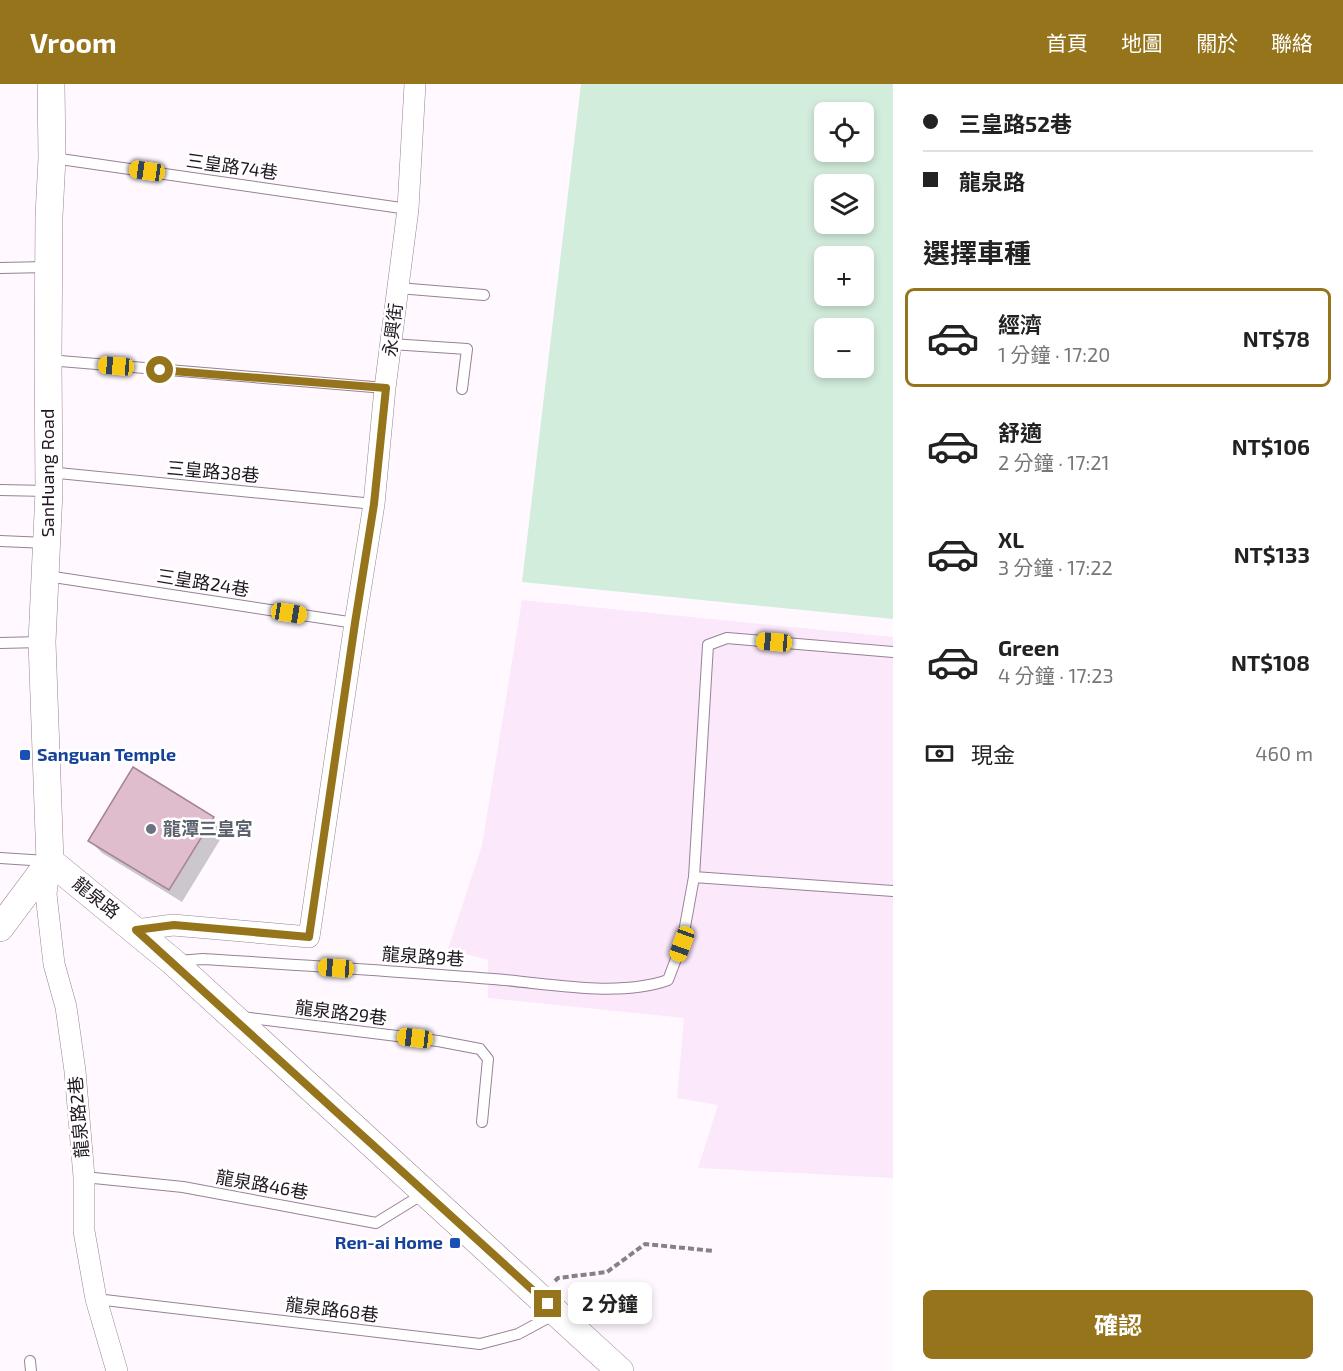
<!DOCTYPE html>
<html lang="zh-TW">
<meta charset="utf-8">
<style>
:root{--surface:#fff;--page:#f2f2f2;--text:#222;--muted:#767676;--line:#e0e0e0;--accent:#95741c}
body{margin:0;font-family:"Exo 2","Noto Sans TC",sans-serif;background:var(--page);color:var(--text);height:100vh;display:flex;flex-direction:column;font-size:22px;white-space:nowrap}
*{box-sizing:border-box;margin:0}
p{font-size:20px;color:var(--muted)}
.icon{flex:none;width:33px;height:33px;fill:none;stroke:currentColor;stroke-width:2;stroke-linecap:round;stroke-linejoin:round}
.map{position:relative;flex:1;overflow:hidden}
.side{display:flex;flex-direction:column;background:var(--surface);width:450px}
.side>*{flex:none}
.banner{display:grid;align-content:center;height:132px;padding:0 30px;background:var(--surface)}
.controls{position:absolute;left:814px;top:18px;display:grid;gap:12px}
.controls a{display:grid;place-items:center;width:60px;height:60px;border-radius:9px;background:var(--surface);box-shadow:0 3px 9px #0003;font-size:30px}
.end{position:absolute;width:27px;height:27px;margin:-14px;border:8px solid #95741c;background:#fff;box-shadow:0 0 0 3px #fff}
.from{border-radius:50%}
.bubble{position:absolute;height:42px;border-radius:9px;background:var(--surface);box-shadow:0 3px 9px #0003;font-size:20px;font-weight:700;line-height:42px;text-align:center}
.car{position:absolute;width:18px;height:36px;margin:-18px -9px;border-radius:8px;box-shadow:0 0 4px 2px #0007;background:linear-gradient(#f5c518 24%,#345 0 40%,#f5c518 0 76%,#345 0 86%,#f5c518 0)}
.banner b{display:flex;align-items:center;gap:21px;height:57px;font-size:22px}
.banner b+b{border-top:2px solid var(--line)}
.banner i{width:15px;height:15px;background:var(--text)}
ul{padding:0;list-style:none}
li{display:flex;align-items:center;gap:18px;height:99px;margin:0 12px 9px;padding:0 18px;border:3px solid transparent;border-radius:9px}
li div{flex:1}
li b{display:block;font-size:22px}
li em{font-style:normal;font-weight:700}
li.selected{border-color:var(--accent)}
li>.icon{width:54px;height:54px;stroke-width:1.5}
h2{padding:0 30px;font-size:27px;line-height:72px}
.pay{display:flex;align-items:center;gap:15px;height:66px;padding:0 30px;font-size:22px}
.pay p{margin-inline-start:auto}
.action{display:flex;gap:12px;margin-top:auto;padding:12px 30px}
.action a{flex:1;height:69px;border-radius:9px;background:var(--accent);color:#fff;font-size:24px;font-weight:700;line-height:69px;text-align:center}
header{display:flex;align-items:center;gap:36px;box-sizing:border-box;height:84px;padding:0 30px;background:var(--accent);color:#fff}
header strong{font-size:28px}
nav{display:flex;gap:33px;margin-inline-start:auto;font-size:21px}
main{display:flex;flex:1;min-height:0}
.map>svg:first-child{display:block}
.built{fill:#fce8fb}
.green{fill:#d3eddc;fill-rule:evenodd}
.shadow{fill:#0003}
.building{fill:#e0bdcd;stroke:#a58494;stroke-width:1.5}
.lines{fill:none;stroke-linecap:round;stroke-linejoin:round}
.service-casing{stroke:#988097;stroke-width:12}
.minor-casing{stroke:#988097;stroke-width:22}
.tertiary-casing{stroke:#988097;stroke-width:28}
.path{stroke:#888088;stroke-width:4;stroke-dasharray:6 3;stroke-linecap:butt}
.service{stroke:#fff;stroke-width:10}
.minor{stroke:#fff;stroke-width:21}
.tertiary{stroke:#fff;stroke-width:27}
.route{stroke:#95741c;stroke-width:8}
.transit-dot{fill:#1a4fb4;stroke:#fff;stroke-width:2}
.worship-dot{fill:#6b7280;stroke:#fff;stroke-width:2}
.labels{text-anchor:middle;stroke-width:5;stroke-linejoin:round;paint-order:stroke}
.street-label{font-size:18px;fill:#201720;stroke:#fff}
.transit-label{font-size:18px;font-weight:bold;fill:#164399;stroke:#fff;text-anchor:start}
.worship-label{font-size:18px;font-weight:bold;fill:#5b616d;stroke:#fff;text-anchor:start}
</style>
<header>
<strong>Vroom</strong>
<nav><a>首頁</a><a>地圖</a><a>關於</a><a>聯絡</a></nav>
</header>
<main>
<div class="map">
<svg width="893" height="1287" viewBox="0 0 893 1287">
<rect width="100%" height="100%" fill="#fff9ff"/>
<path class="built" d="M 522,516 L 893,553 L 893,1094 L 698,1084 L 718,1021 L 677,1014 L 684,934 L 488,914 L 488,876 L 448,865 L 482,761 Z"/>
<path class="green" d="M 581,0 L 893,0 L 893,535 L 522,498 ZM 825,28 L 864,28 L 864,68 L 825,68 ZM 825,100 L 864,100 L 864,140 L 825,140 ZM 825,172 L 864,172 L 864,212 L 825,212 ZM 825,244 L 864,244 L 864,284 L 825,284 Z"/>
<path class="shadow" d="M 213,734 L 226,746 L 182,818 L 102,769 L 90,757 Z"/>
<path class="building" d="M 133,683 L 214,733 L 169,806 L 88,757 Z"/>
<g class="lines">
<g class="service-casing">
<path id="service" d="M 53,74 L 408,125
M 0,184 L 48,183
M 398,204 L 484,211
M 391,260 L 467,265 L 462,305
M 48,276 L 385,304
M 48,388 L 374,420
M 0,406 L 48,407
M 0,457 L 47,459
M 47,492 L 355,539
M 0,559 L 42,558
M 0,774 L 47,777
M 694,793 L 893,807
M 178,877 L 203,875 C 299,881 396,887 493,895 C 547,899 617,914 668,896 L 682,859 L 694,793 L 708,561 L 727,554 L 893,568
M 242,933 L 438,957 L 480,965 L 488,975 L 482,1038
M 84,1093 L 183,1103 L 376,1139 L 423,1110
M 96,1215 L 480,1260 L 518,1250 L 555,1230
M 30,1277 L 31,1287"/>
</g>
<g class="minor-casing">
<path id="minor" d="M 50,777 L 46,810 L 54,880 L 66,923 L 75,987 L 84,1093 L 84,1147 L 96,1215 L 117,1287
M 136,846 L 173,841 L 309,853 L 355,539 L 374,420 L 385,304 L 408,125 L 415,0"/>
</g>
<g class="tertiary-casing">
<path id="tertiary" d="M 50,777 L 42,558 L 49,407 L 48,276 L 49,132 L 52,74 L 51,0
M 50,777 L 172,877 L 620,1287
M 0,844 L 50,777"/>
</g>
<path class="path" d="M 555,1197 L 558,1194 L 607,1188 L 645,1160 L 714,1167"/>
<use href="#service" class="service"/>
<use href="#minor" class="minor"/>
<use href="#tertiary" class="tertiary"/>
</g>
<g class="lines">
<path class="route" d="M 160,286 L 386,304 L 374,420 L 355,539 L 309,853 L 174,841 L 136,846 L 548,1220"/>
</g>
<g class="transit-dot">
<rect x="19" y="665" width="12" height="12" rx="3"/>
<rect x="449" y="1153" width="12" height="12" rx="3"/>
</g>
<circle class="worship-dot" cx="151" cy="745" r="6"/>
<g class="labels">
<g class="street-label">
<text transform="translate(232 83) rotate(8)" y="6">三皇路74巷</text>
<text transform="translate(393 246) rotate(-83)" y="6">永興街</text>
<text transform="translate(213 388) rotate(5)" y="6">三皇路38巷</text>
<text transform="translate(48 389) rotate(-90)" y="6">SanHuang Road</text>
<text transform="translate(203 499) rotate(9)" y="6">三皇路24巷</text>
<text transform="translate(96 814) rotate(39)" y="6">龍泉路</text>
<text transform="translate(423 873) rotate(4)" y="6">龍泉路9巷</text>
<text transform="translate(341 929) rotate(7)" y="6">龍泉路29巷</text>
<text transform="translate(79 1033) rotate(-95)" y="6">龍泉路2巷</text>
<text transform="translate(262 1101) rotate(10)" y="6">龍泉路46巷</text>
<text transform="translate(332 1226) rotate(7)" y="6">龍泉路68巷</text>
</g>
<g class="transit-label">
<text x="37" y="677">Sanguan Temple</text>
<text x="443" y="1165" text-anchor="end">Ren-ai Home</text>
</g>
<g class="worship-label">
<text x="163" y="751">龍潭三皇宮</text>
</g>
</g>
</svg>
<div class="controls">
<a><svg class="icon" aria-label="locate" viewBox="0 0 24 24"><circle cx="12" cy="12" r="6"/><path d="M12 2v4M12 18v4M2 12h4M18 12h4"/></svg></a>
<a><svg class="icon" aria-label="layers" viewBox="0 0 24 24"><path d="M12 4l9 5-9 5-9-5zM3 14l9 5 9-5"/></svg></a>
<a>+</a>
<a>−</a>
</div>
<i class="end from" style="left:160px;top:286px"></i>
<i class="end" style="left:548px;top:1220px"></i>
<div class="bubble" style="left:568px;top:1198px;width:84px">2 分鐘</div>
<i class="car" style="left:147px;top:87px;rotate:278deg"></i>
<i class="car" style="left:116px;top:282px;rotate:275deg"></i>
<i class="car" style="left:289px;top:529px;rotate:99deg"></i>
<i class="car" style="left:774px;top:558px;rotate:275deg"></i>
<i class="car" style="left:682px;top:860px;rotate:200deg"></i>
<i class="car" style="left:336px;top:884px;rotate:274deg"></i>
<i class="car" style="left:415px;top:954px;rotate:277deg"></i>
</div>
<section class="side">
<div class="banner">
<b><i class="from"></i>三皇路52巷</b>
<b><i></i>龍泉路</b>
</div>
<h2>選擇車種</h2>
<ul>
<li class="selected"><svg class="icon" aria-label="car" viewBox="0 0 24 24"><path d="M5 17H2v-5l4-1 3-4h7l3 4 3 1v5h-3M9 17h6M6 11h13"/><circle cx="7" cy="17" r="2"/><circle cx="17" cy="17" r="2"/></svg><div><b>經濟</b><p>1 分鐘 · 17:20</p></div><em>NT$78</em></li>
<li><svg class="icon" aria-label="car" viewBox="0 0 24 24"><path d="M5 17H2v-5l4-1 3-4h7l3 4 3 1v5h-3M9 17h6M6 11h13"/><circle cx="7" cy="17" r="2"/><circle cx="17" cy="17" r="2"/></svg><div><b>舒適</b><p>2 分鐘 · 17:21</p></div><em>NT$106</em></li>
<li><svg class="icon" aria-label="car" viewBox="0 0 24 24"><path d="M5 17H2v-5l4-1 3-4h7l3 4 3 1v5h-3M9 17h6M6 11h13"/><circle cx="7" cy="17" r="2"/><circle cx="17" cy="17" r="2"/></svg><div><b>XL</b><p>3 分鐘 · 17:22</p></div><em>NT$133</em></li>
<li><svg class="icon" aria-label="car" viewBox="0 0 24 24"><path d="M5 17H2v-5l4-1 3-4h7l3 4 3 1v5h-3M9 17h6M6 11h13"/><circle cx="7" cy="17" r="2"/><circle cx="17" cy="17" r="2"/></svg><div><b>Green</b><p>4 分鐘 · 17:23</p></div><em>NT$108</em></li>
</ul>
<div class="pay"><svg class="icon" aria-label="cash" viewBox="0 0 24 24"><path d="M3 7h18v10H3z"/><circle cx="12" cy="12" r="2"/></svg>現金<p>460 m</p></div>
<div class="action"><a>確認</a></div>
</section>
</main>
